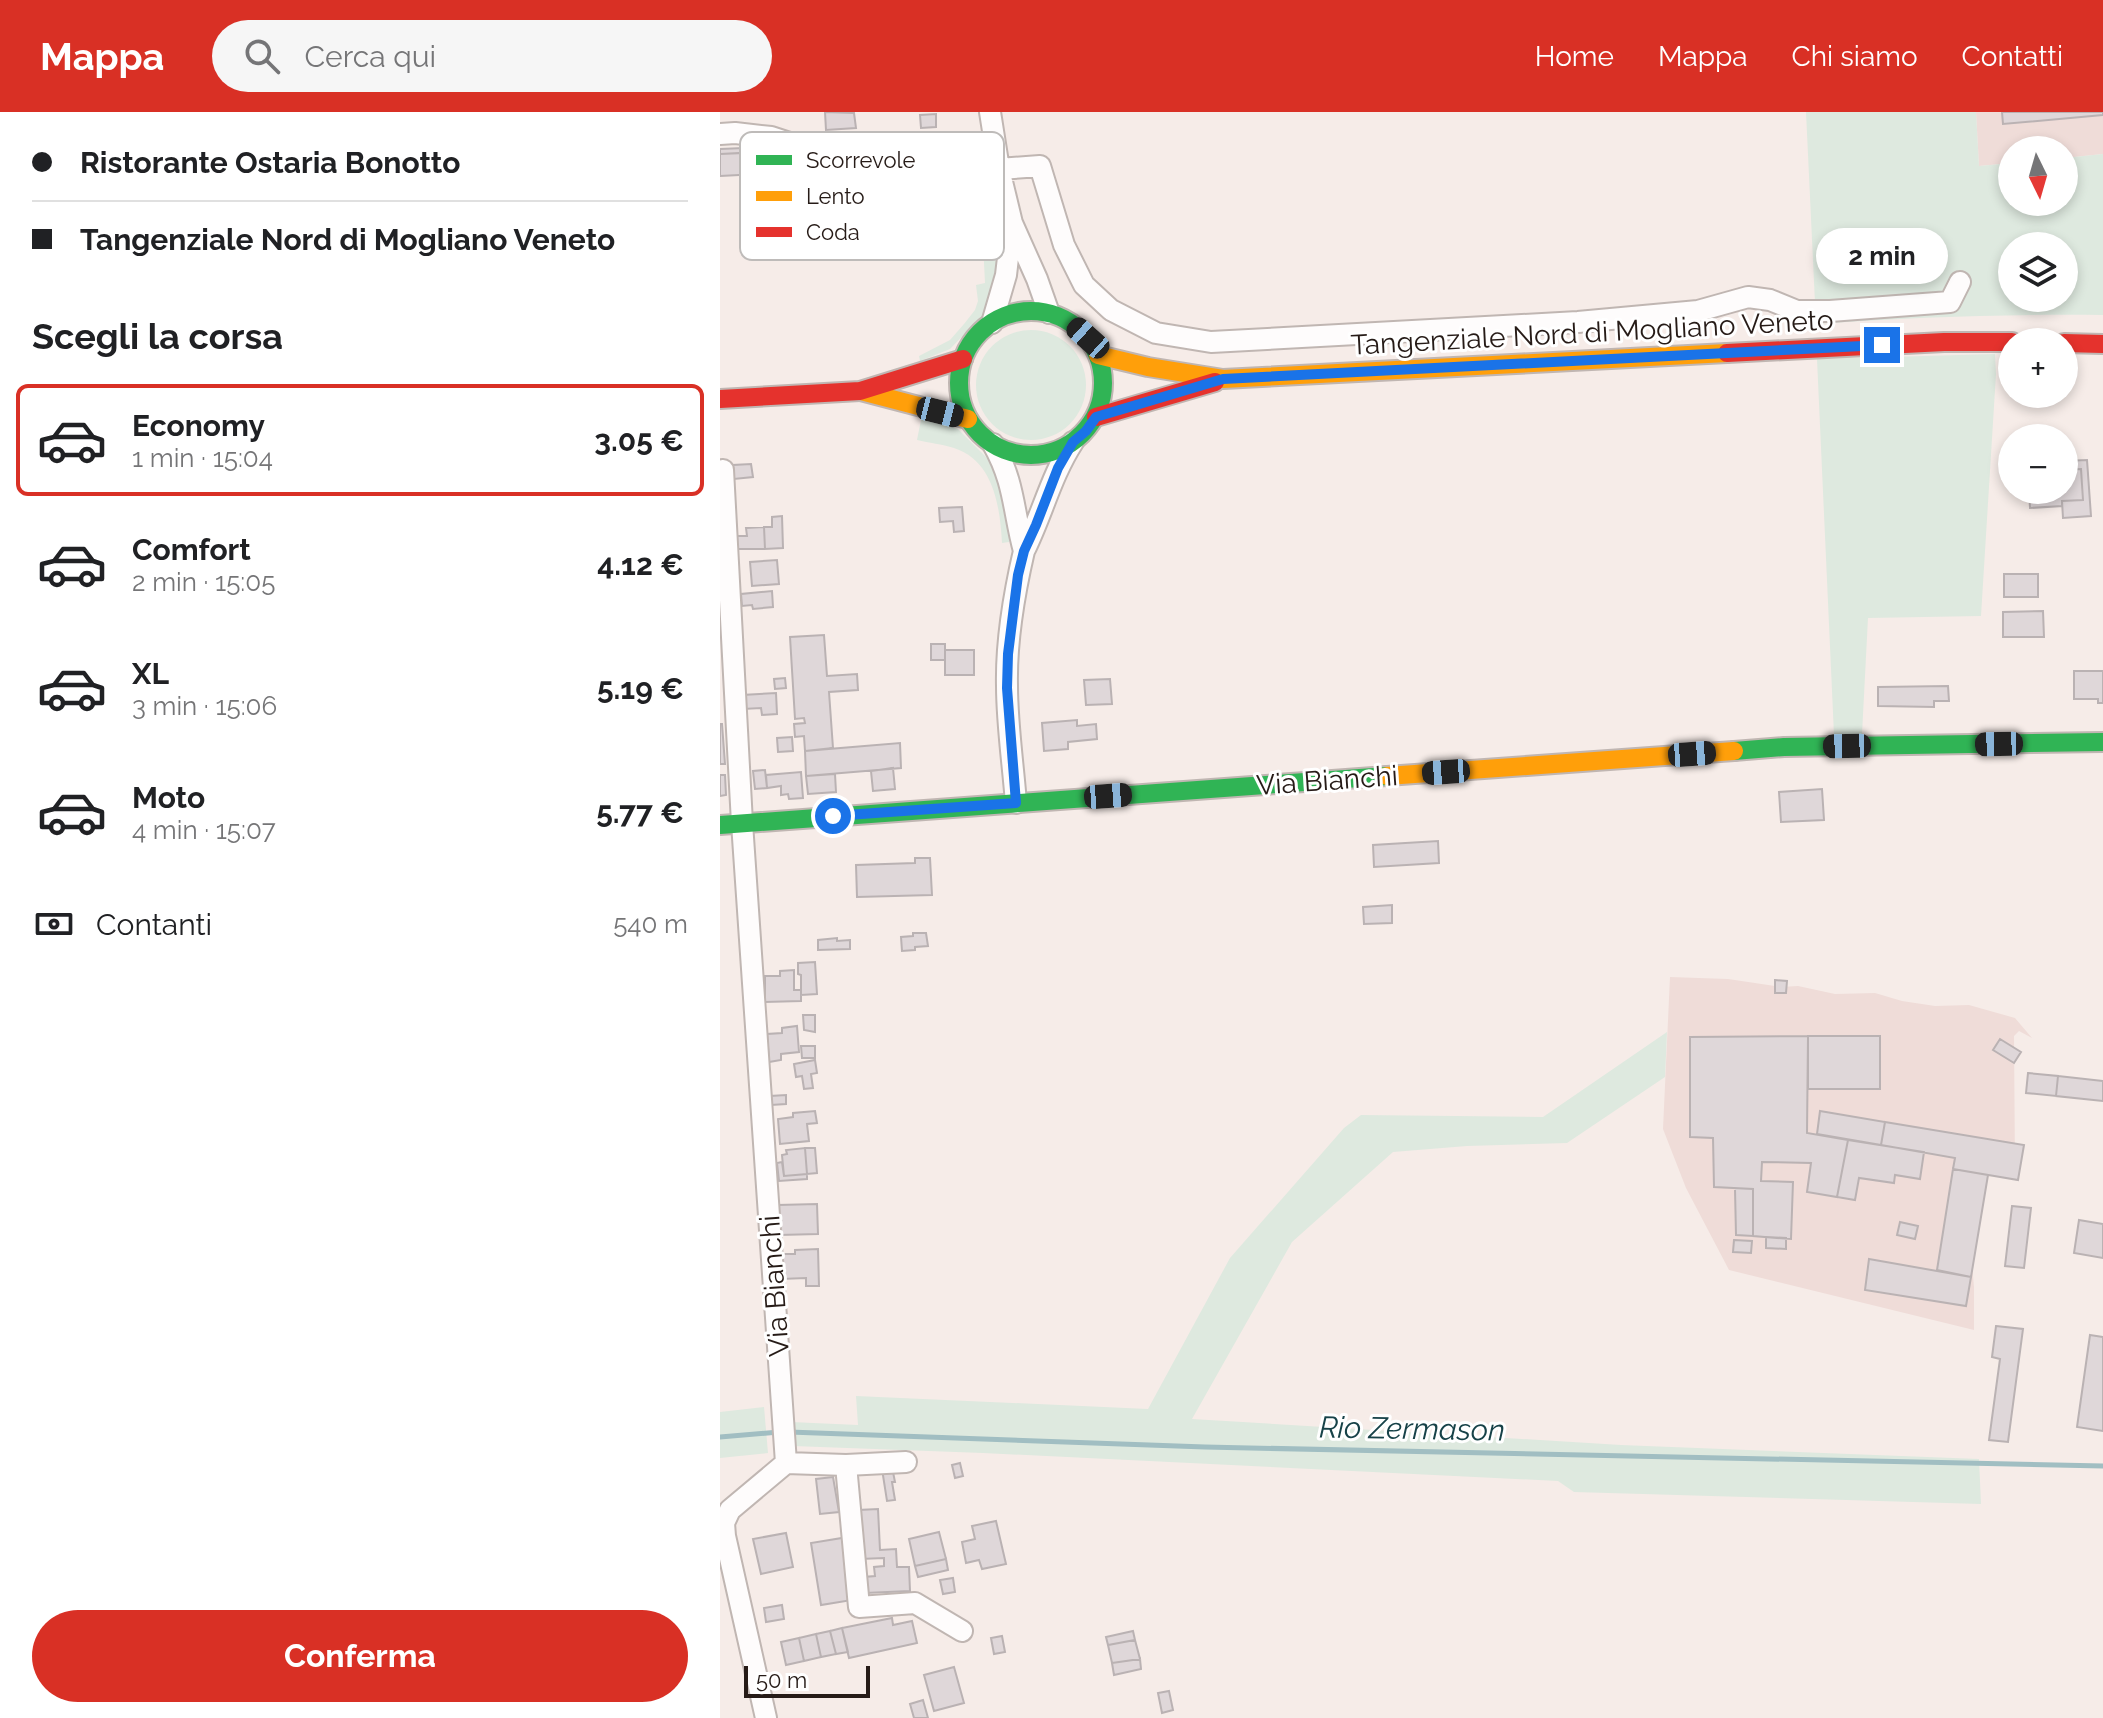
<!DOCTYPE html>
<html lang="it">
<meta charset="utf-8">
<style>
:root{--surface:#fff;--page:#f6f6f6;--text:#202124;--muted:#757577;--line:#e0e0e0;--accent:#d93025}
body{margin:0;font-family:Raleway,sans-serif;background:var(--page);color:var(--text);height:100vh;display:flex;flex-direction:column;font-size:30px;white-space:nowrap}
*{box-sizing:border-box;margin:0}
p{font-size:26px;color:var(--muted)}
.icon{flex:none;width:44px;height:44px;fill:none;stroke:currentColor;stroke-width:2;stroke-linecap:round;stroke-linejoin:round}
.map{position:relative;flex:1;overflow:hidden}
.drawer{display:flex;flex-direction:column;background:var(--surface);width:720px}
.drawer>*{flex:none}
.guide{display:grid;align-content:center;height:176px;padding:0 32px;background:var(--surface)}
.needle{width:52px;rotate:175deg}
.tools{position:absolute;left:1278px;top:24px;display:grid;gap:16px}
.tools a{display:grid;place-items:center;width:80px;height:80px;border-radius:50%;background:var(--surface);box-shadow:0 4px 12px #0003;font-size:40px}
.scale{position:absolute;left:24px;bottom:20px;width:126px;box-sizing:border-box;padding-left:8px;border:4px solid #261b17;border-top:0;font-size:22px;line-height:28px;white-space:nowrap;color:#261b17;-webkit-text-stroke:6px #fff;paint-order:stroke}
.end{position:absolute;width:36px;height:36px;margin:-18px;border:10px solid #1a73e8;background:#fff;box-shadow:0 0 0 4px #fff}
.from{border-radius:50%}
.bubble{position:absolute;height:56px;border-radius:28px;background:var(--surface);box-shadow:0 4px 12px #0003;font-size:26px;font-weight:700;line-height:56px;text-align:center}
.car{position:absolute;width:24px;height:48px;margin:-24px -12px;border-radius:10px;box-shadow:0 0 6px 2px #0007;background:linear-gradient(#222 24%,#8ab4d8 0 40%,#222 0 76%,#8ab4d8 0 86%,#222 0)}
.guide b{display:flex;align-items:center;gap:28px;height:76px;font-size:30px}
.guide b+b{border-top:2px solid var(--line)}
.guide i{width:20px;height:20px;background:var(--text)}
ul{padding:0;list-style:none}
li{display:flex;align-items:center;gap:24px;height:112px;margin:0 16px 12px;padding:0 16px;border:4px solid transparent;border-radius:12px}
li div{flex:1}
li b{display:block;font-size:30px}
li em{font-style:normal;font-weight:700}
li.on{border-color:var(--accent)}
li>.icon{width:72px;height:72px;stroke-width:1.5}
h2{padding:0 32px;font-size:36px;line-height:96px}
.pay{display:flex;align-items:center;gap:20px;height:88px;padding:0 32px;font-size:30px}
.pay p{margin-inline-start:auto}
.action{display:flex;gap:16px;margin-top:auto;padding:16px 32px}
.action a{flex:1;height:92px;border-radius:48px;background:var(--accent);color:#fff;font-size:32px;font-weight:700;line-height:92px;text-align:center}
header{display:flex;align-items:center;gap:48px;box-sizing:border-box;height:112px;padding:0 40px;background:var(--accent);color:#fff}
header strong{font-size:38px}
nav{display:flex;gap:44px;margin-inline-start:auto;font-size:28px}
.search{width:560px;height:72px;background:var(--page);display:flex;align-items:center;gap:20px;box-sizing:border-box;padding:0 28px;border-radius:44px;color:var(--muted);font-size:30px}
main{display:flex;flex:1;min-height:0}
.map>svg:first-child{display:block}
.industrial{fill:#efdcd8}
.green{fill:#dee9df;fill-rule:evenodd}
.lines{fill:none;stroke-linecap:round;stroke-linejoin:round}
.stream{stroke:#a1bec2;stroke-width:5}
.building{fill:#dfd7d9;stroke:#bab2b3;stroke-width:2}
.street-casing{stroke:#c0b6b2;stroke-width:24}
.fast-casing{stroke:#c0b6b2;stroke-width:22}
.slow-casing{stroke:#c0b6b2;stroke-width:22}
.jam-casing{stroke:#c0b6b2;stroke-width:22}
.street{stroke:#fefcfc;stroke-width:20}
.fast{stroke:#30b455;stroke-width:18}
.slow{stroke:#ff9f0a;stroke-width:18}
.jam{stroke:#e5322d;stroke-width:18}
.route{stroke:#1a73e8;stroke-width:10}
.labels{text-anchor:middle;stroke-width:6;stroke-linejoin:round;paint-order:stroke}
.street-label{font-size:28px;fill:#261b17;stroke:#fff}
.water-label{font-size:30px;font-style:italic;fill:#174248;stroke:#fff}
.key{fill:#fff;stroke:#bebbb9;stroke-width:2}
.key-label{font-size:22px;fill:#261b17}
</style>
<header>
<strong>Mappa</strong>
<div class="search"><svg class="icon" aria-label="search" viewBox="0 0 24 24"><circle cx="10" cy="10" r="6"/><path d="M15 15l6 6"/></svg>Cerca qui</div>
<nav><a>Home</a><a>Mappa</a><a>Chi siamo</a><a>Contatti</a></nav>
</header>
<main>
<section class="drawer">
<div class="guide">
<b><i class="from"></i>Ristorante Ostaria Bonotto</b>
<b><i></i>Tangenziale Nord di Mogliano Veneto</b>
</div>
<h2>Scegli la corsa</h2>
<ul>
<li class="on"><svg class="icon" aria-label="car" viewBox="0 0 24 24"><path d="M5 17H2v-5l4-1 3-4h7l3 4 3 1v5h-3M9 17h6M6 11h13"/><circle cx="7" cy="17" r="2"/><circle cx="17" cy="17" r="2"/></svg><div><b>Economy</b><p>1 min · 15:04</p></div><em>3.05 €</em></li>
<li><svg class="icon" aria-label="car" viewBox="0 0 24 24"><path d="M5 17H2v-5l4-1 3-4h7l3 4 3 1v5h-3M9 17h6M6 11h13"/><circle cx="7" cy="17" r="2"/><circle cx="17" cy="17" r="2"/></svg><div><b>Comfort</b><p>2 min · 15:05</p></div><em>4.12 €</em></li>
<li><svg class="icon" aria-label="car" viewBox="0 0 24 24"><path d="M5 17H2v-5l4-1 3-4h7l3 4 3 1v5h-3M9 17h6M6 11h13"/><circle cx="7" cy="17" r="2"/><circle cx="17" cy="17" r="2"/></svg><div><b>XL</b><p>3 min · 15:06</p></div><em>5.19 €</em></li>
<li><svg class="icon" aria-label="car" viewBox="0 0 24 24"><path d="M5 17H2v-5l4-1 3-4h7l3 4 3 1v5h-3M9 17h6M6 11h13"/><circle cx="7" cy="17" r="2"/><circle cx="17" cy="17" r="2"/></svg><div><b>Moto</b><p>4 min · 15:07</p></div><em>5.77 €</em></li>
</ul>
<div class="pay"><svg class="icon" aria-label="cash" viewBox="0 0 24 24"><path d="M3 7h18v10H3z"/><circle cx="12" cy="12" r="2"/></svg>Contanti<p>540 m</p></div>
<div class="action"><a>Conferma</a></div>
</section>
<div class="map">
<svg width="1383" height="1606" viewBox="0 0 1383 1606">
<rect width="100%" height="100%" fill="#f6ece8"/>
<path class="industrial" d="M 1256,0 L 1383,0 L 1383,42 L 1344,46 L 1344,38 L 1292,38 L 1292,51 L 1259,54 Z
M 950,865 L 1008,867 L 1061,875 L 1078,874 L 1115,882 L 1155,881 L 1182,889 L 1215,894 L 1249,893 L 1295,906 L 1312,926 L 1299,919 L 1294,924 L 1295,1059 L 1248,1056 L 1246,1083 L 1254,1175 L 1254,1218 L 1009,1158 L 966,1076 L 943,1017 Z"/>
<path class="green" d="M 1086,0 L 1256,0 L 1259,54 L 1292,51 L 1292,90 L 1344,90 L 1344,46 L 1383,42 L 1383,203 C 1287,202 1192,205 1096,212 ZM 1292,134 L 1344,134 L 1344,186 L 1292,186 Z
M 261,91 L 270,91 L 279,102 L 280,126 L 278,151 L 271,186 L 266,200 L 230,237 L 200,249 L 199,244 L 230,228 L 244,212 L 255,198 L 258,189 L 256,173 L 265,171 Z
M256 273a55 55 0 1 1 110 0a55 55 0 1 1-110 0Z
M 1275,242 L 1276,262 L 1261,504 L 1148,506 L 1142,622 L 1114,623 L 1097,247 Z
M 202,303 L 238,317 L 272,351 L 283,376 L 289,416 L 289,430 L 282,431 C 280,395 274,349 234,336 C 222,332 209,331 197,328 Z
M 947,920 L 945,965 L 847,1031 L 747,1034 L 673,1040 L 572,1130 L 472,1307 L 901,1333 L 1259,1347 L 1261,1392 L 854,1380 L 838,1369 L 263,1341 L 73,1334 L 71,1310 L 138,1313 L 136,1284 L 428,1297 L 510,1146 L 624,1016 L 641,1003 L 823,1005 Z
M 44,1295 L 48,1341 L 0,1346 L 0,1300 Z"/>
<g class="lines">
<path class="stream" d="M 69,1320 L 485,1335 L 1383,1354
M 0,1325 L 59,1320"/>
</g>
<path class="building" d="M 105,0 L 134,1 L 136,16 L 106,18 Z
M 1282,0 L 1383,0 L 1383,3 L 1283,12 Z
M 216,2 L 216,15 L 201,16 L 200,3 Z
M 23,36 L 23,41 L 0,42 L 0,37 Z
M 37,40 L 38,62 L 0,64 L 0,42 Z
M 1324,314 L 1325,326 L 1309,326 L 1309,315 Z
M 1367,348 L 1371,404 L 1343,406 L 1342,389 L 1363,388 L 1361,357 L 1344,358 L 1344,349 Z
M 31,352 L 33,365 L 14,367 L 13,353 Z
M 1361,357 L 1363,388 L 1342,389 L 1342,394 L 1310,396 L 1309,378 L 1344,378 L 1344,358 Z
M 242,395 L 244,419 L 234,420 L 233,409 L 220,410 L 219,396 Z
M 62,404 L 63,436 L 45,437 L 44,415 L 52,415 L 52,405 Z
M 44,415 L 45,437 L 17,437 L 16,424 L 27,424 L 26,416 Z
M 57,448 L 59,472 L 32,474 L 30,450 Z
M 1284,462 L 1318,462 L 1318,485 L 1284,485 Z
M 52,479 L 53,495 L 33,497 L 32,493 L 22,494 L 21,482 Z
M 1323,499 L 1324,525 L 1283,525 L 1283,500 Z
M 104,523 L 107,564 L 137,562 L 138,578 L 109,580 L 113,636 L 85,639 L 84,624 L 75,625 L 74,612 L 85,611 L 84,606 L 75,607 L 70,525 Z
M 211,532 L 225,532 L 225,548 L 211,548 Z
M 225,538 L 254,538 L 254,563 L 225,563 Z
M 1354,559 L 1383,559 L 1383,591 L 1378,591 L 1378,587 L 1354,587 Z
M 65,566 L 66,576 L 55,577 L 54,567 Z
M 390,567 L 392,592 L 366,593 L 364,568 Z
M 1228,574 L 1229,589 L 1214,589 L 1214,595 L 1158,594 L 1158,575 Z
M 56,581 L 57,602 L 42,603 L 41,596 L 23,597 L 22,583 Z
M 357,608 L 357,614 L 376,612 L 377,627 L 348,630 L 348,637 L 324,639 L 322,611 Z
M 0,612 L 2,612 L 5,652 L 0,652 Z
M 72,625 L 73,639 L 58,640 L 57,626 Z
M 180,631 L 181,656 L 86,664 L 85,639 Z
M 173,656 L 175,677 L 153,679 L 151,659 Z
M 45,658 L 47,676 L 35,677 L 33,659 Z
M 81,660 L 83,686 L 69,687 L 68,682 L 61,683 L 61,674 L 47,676 L 46,663 Z
M 115,662 L 116,680 L 88,682 L 86,664 Z
M 0,663 L 5,663 L 6,683 L 0,684 Z
M 1102,677 L 1104,708 L 1061,710 L 1059,680 Z
M 718,729 L 719,751 L 654,755 L 653,733 Z
M 195,746 L 210,746 L 212,783 L 137,785 L 136,753 L 195,751 Z
M 672,793 L 672,811 L 644,812 L 643,795 Z
M 193,821 L 206,821 L 208,834 L 195,835 L 195,838 L 182,839 L 181,825 L 193,824 Z
M 117,826 L 117,829 L 130,828 L 130,837 L 98,838 L 98,828 Z
M 95,850 L 97,882 L 81,883 L 81,863 L 78,862 L 78,851 Z
M 74,858 L 74,878 L 81,878 L 81,889 L 45,890 L 45,864 L 60,864 L 60,859 Z
M 1055,868 L 1067,869 L 1066,881 L 1055,881 Z
M 83,903 L 95,903 L 95,920 L 84,918 Z
M 77,914 L 79,940 L 61,942 L 61,948 L 49,950 L 47,922 L 62,921 L 62,916 Z
M 1088,924 L 1087,1021 L 1128,1028 L 1117,1085 L 1087,1080 L 1091,1051 L 1042,1050 L 1041,1069 L 1073,1070 L 1071,1127 L 1033,1124 L 1033,1077 L 994,1075 L 993,1026 L 970,1025 L 970,925 Z
M 1088,924 L 1160,924 L 1160,977 L 1088,977 Z
M 1280,927 L 1301,940 L 1294,951 L 1273,938 Z
M 81,934 L 95,934 L 95,946 L 82,946 Z
M 95,948 L 97,961 L 91,962 L 93,976 L 84,977 L 82,964 L 76,965 L 74,952 Z
M 1308,961 L 1338,964 L 1336,984 L 1306,981 Z
M 1338,964 L 1383,969 L 1383,989 L 1336,984 Z
M 66,983 L 66,992 L 51,993 L 50,984 Z
M 95,999 L 97,1011 L 87,1012 L 89,1029 L 60,1032 L 58,1007 L 73,1005 L 73,1001 Z
M 1100,999 L 1165,1010 L 1161,1033 L 1097,1022 Z
M 1165,1010 L 1304,1033 L 1298,1068 L 1233,1057 L 1235,1046 L 1161,1033 Z
M 1128,1028 L 1204,1040 L 1200,1067 L 1175,1063 L 1174,1071 L 1139,1066 L 1135,1088 L 1117,1085 Z
M 85,1036 L 95,1036 L 97,1061 L 87,1062 Z
M 85,1036 L 87,1062 L 64,1064 L 62,1043 L 67,1042 L 66,1038 Z
M 62,1050 L 64,1064 L 87,1062 L 87,1067 L 59,1069 L 57,1051 Z
M 1233,1057 L 1268,1063 L 1251,1165 L 1217,1158 Z
M 1015,1077 L 1033,1077 L 1033,1124 L 1016,1123 Z
M 97,1092 L 98,1122 L 59,1123 L 58,1093 Z
M 1292,1094 L 1311,1096 L 1304,1156 L 1285,1154 Z
M 1359,1108 L 1383,1112 L 1383,1146 L 1354,1141 Z
M 1180,1110 L 1198,1114 L 1195,1127 L 1177,1123 Z
M 1046,1125 L 1066,1126 L 1066,1137 L 1046,1136 Z
M 1014,1128 L 1032,1129 L 1031,1141 L 1013,1140 Z
M 98,1137 L 99,1174 L 86,1174 L 86,1166 L 61,1167 L 61,1142 L 75,1142 L 75,1138 Z
M 1149,1147 L 1251,1165 L 1246,1194 L 1145,1178 Z
M 1276,1214 L 1303,1217 L 1288,1330 L 1269,1328 L 1280,1247 L 1272,1245 Z
M 1370,1223 L 1383,1225 L 1383,1319 L 1357,1315 Z
M 240,1351 L 243,1364 L 235,1366 L 232,1353 Z
M 172,1355 L 175,1370 L 172,1370 L 175,1388 L 167,1389 L 162,1357 Z
M 113,1365 L 119,1400 L 100,1402 L 96,1367 Z
M 158,1397 L 160,1438 L 176,1437 L 177,1455 L 189,1455 L 190,1479 L 145,1481 L 144,1465 L 155,1464 L 154,1455 L 164,1454 L 164,1446 L 140,1447 L 138,1398 Z
M 276,1409 L 286,1452 L 262,1457 L 259,1448 L 246,1451 L 242,1430 L 255,1427 L 252,1414 Z
M 219,1420 L 226,1447 L 195,1454 L 189,1427 Z
M 66,1421 L 73,1455 L 41,1462 L 33,1427 Z
M 122,1426 L 132,1488 L 101,1493 L 91,1431 Z
M 226,1447 L 228,1458 L 198,1465 L 195,1454 Z
M 233,1466 L 235,1480 L 223,1482 L 220,1468 Z
M 62,1493 L 64,1507 L 46,1510 L 44,1496 Z
M 172,1506 L 173,1513 L 192,1509 L 197,1531 L 129,1546 L 122,1516 Z
M 122,1516 L 128,1540 L 116,1542 L 110,1519 Z
M 110,1519 L 116,1542 L 101,1545 L 96,1522 Z
M 413,1519 L 415,1528 L 388,1533 L 386,1525 Z
M 96,1522 L 101,1545 L 84,1549 L 79,1526 Z
M 282,1524 L 285,1540 L 274,1542 L 271,1526 Z
M 79,1526 L 84,1549 L 66,1553 L 61,1530 Z
M 415,1528 L 420,1547 L 392,1551 L 388,1533 Z
M 420,1547 L 421,1557 L 394,1563 L 392,1551 Z
M 234,1555 L 244,1591 L 214,1599 L 204,1563 Z
M 449,1579 L 453,1598 L 442,1601 L 438,1581 Z
M 203,1588 L 208,1606 L 194,1606 L 190,1592 Z"/>
<g class="lines">
<g class="street-casing">
<path id="street" d="M 270,0 L 279,57 L 292,111 L 317,167 L 329,201
M 0,22 L 15,21 L 51,25 L 222,81 L 256,81 L 286,86
M 279,57 L 320,54 L 344,133 L 364,173 L 391,198 L 436,221 L 491,230 L 858,210 L 978,199 L 1028,185 L 1050,188 L 1077,199 L 1110,199 L 1230,190 L 1240,170
M 272,211 L 286,163 L 292,111
M 273,332 C 295,371 293,399 304,439 C 322,403 331,364 353,330
M 3,358 L 22,711 L 66,1351 L 10,1398 L 4,1411 L 5,1424 L 46,1606
M 296,691 C 293,652 287,612 287,574 C 286,529 294,482 304,439
M 66,1351 L 126,1353 L 186,1350
M 126,1353 L 139,1495 L 195,1491 L 242,1519"/>
</g>
<g class="fast-casing">
<path id="fast" d="M239 271a72 72 0 1 1 144 0a72 72 0 1 1-144 0Z
M 1014,639 L 1064,635 L 1383,630
M 0,713 L 667,664"/>
</g>
<g class="slow-casing">
<path id="slow" d="M 378,243 L 428,255 L 503,267 L 1007,241
M 141,279 L 248,307
M 667,664 L 1014,639"/>
</g>
<g class="jam-casing">
<path id="jam" d="M 1344,231 L 1383,232
M 1007,241 L 1224,230 L 1292,230
M 0,287 L 140,279 L 243,247
M 376,305 L 495,270"/>
</g>
<use href="#street" class="street"/>
<use href="#fast" class="fast"/>
<use href="#slow" class="slow"/>
<use href="#jam" class="jam"/>
</g>
<g class="lines">
<path class="route" d="M 113,704 L 296,691 L 287,576 L 288,542 L 298,463 L 304,439 L 316,413 L 338,356 L 353,330 L 366,319 L 376,305 L 503,267 L 1162,233"/>
</g>
<g class="labels">
<g class="street-label">
<text transform="translate(872 220) rotate(-3)" y="10">Tangenziale Nord di Mogliano Veneto</text>
<text transform="translate(607 668) rotate(-4)" y="10">Via Bianchi</text>
<text transform="translate(54 1174) rotate(-94)" y="10">Via Bianchi</text>
</g>
<g class="water-label">
<text transform="translate(692 1317) rotate(1)" y="10">Rio Zermason</text>
</g>
</g>
<rect x="20" y="20" width="264" height="128" rx="12" class="key"/>
<rect x="36" y="43" width="36" height="10" fill="#30b455"/>
<rect x="36" y="79" width="36" height="10" fill="#ff9f0a"/>
<rect x="36" y="115" width="36" height="10" fill="#e5322d"/>
<g class="key-label">
<text x="86" y="56">Scorrevole</text>
<text x="86" y="92">Lento</text>
<text x="86" y="128">Coda</text>
</g>
</svg>
<div class="tools">
<a><svg class="needle" viewBox="-14 -14 28 28"><path d="M0-13l5 13h-10z" fill="#e53935"/><path d="M0 13l5-13h-10z" fill="#757577"/></svg></a>
<a><svg class="icon" aria-label="layers" viewBox="0 0 24 24"><path d="M12 4l9 5-9 5-9-5zM3 14l9 5 9-5"/></svg></a>
<a>+</a>
<a>−</a>
</div>
<div class="scale">50 m</div>
<i class="end from" style="left:113px;top:704px"></i>
<i class="end" style="left:1162px;top:233px"></i>
<div class="bubble" style="left:1096px;top:116px;width:132px">2 min</div>
<i class="car" style="left:368px;top:226px;rotate:312deg"></i>
<i class="car" style="left:220px;top:300px;rotate:104deg"></i>
<i class="car" style="left:1279px;top:632px;rotate:269deg"></i>
<i class="car" style="left:1127px;top:634px;rotate:269deg"></i>
<i class="car" style="left:972px;top:642px;rotate:86deg"></i>
<i class="car" style="left:726px;top:660px;rotate:266deg"></i>
<i class="car" style="left:388px;top:684px;rotate:86deg"></i>
</div>
</main>
